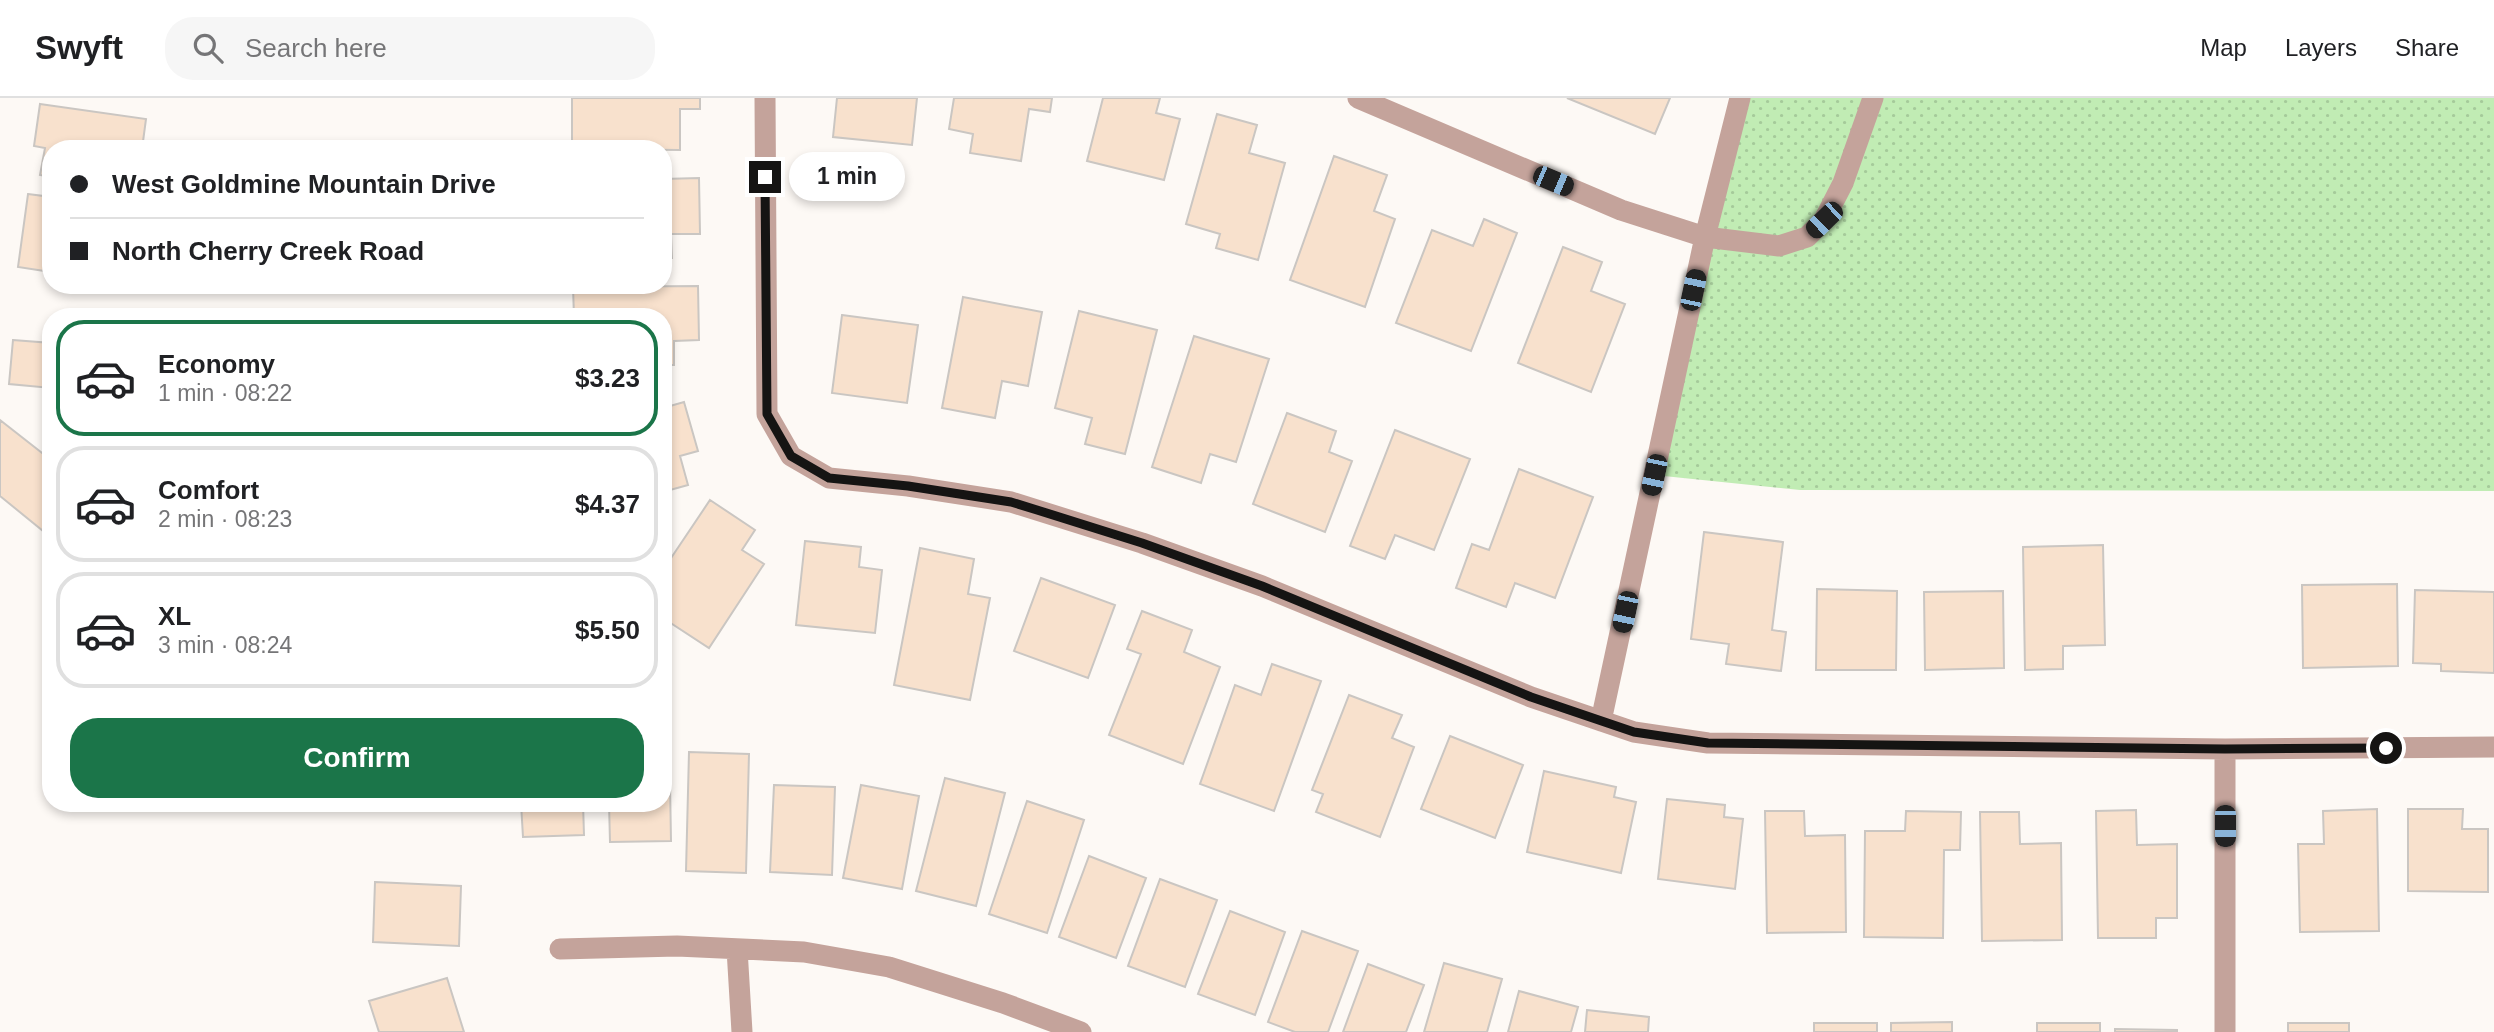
<!DOCTYPE html>
<meta charset="utf-8">
<style>
:root{--surface:#fff;--page:#f6f6f6;--text:#202124;--muted:#757577;--line:#e0e0e0;--accent:#1b7549}
body{margin:0;font-family:Arial,sans-serif;background:var(--page);color:var(--text);height:100vh;display:flex;flex-direction:column;font-size:26px;white-space:nowrap}
*{box-sizing:border-box;margin:0}
p{font-size:23px;color:var(--muted)}
.icon{flex:none;width:38px;height:38px;fill:none;stroke:currentColor;stroke-width:2;stroke-linecap:round;stroke-linejoin:round}
.map{position:relative;flex:1;overflow:hidden}
.sheet{position:absolute;left:42px;top:210px;width:630px;height:504px;display:flex;flex-direction:column;background:var(--surface);border-radius:28px;box-shadow:0 4px 10px #0003}
.sheet>*{flex:none}
.banner{position:absolute;left:42px;top:42px;width:630px;height:154px;border-radius:28px;box-shadow:0 4px 10px #0003;display:grid;align-content:center;height:154px;padding:0 28px;background:var(--surface)}
.end{position:absolute;width:32px;height:32px;margin:-16px;border:9px solid #151413;background:#fff;box-shadow:0 0 0 4px #fff}
.from{border-radius:50%}
.bubble{position:absolute;height:49px;border-radius:24px;background:var(--surface);box-shadow:0 4px 10px #0003;font-size:23px;font-weight:800;line-height:49px;text-align:center}
.car{position:absolute;width:21px;height:42px;margin:-21px -10px;border-radius:9px;box-shadow:0 0 5px 2px #0007;background:linear-gradient(#222 24%,#8ab4d8 0 40%,#222 0 76%,#8ab4d8 0 86%,#222 0)}
.banner b{display:flex;align-items:center;gap:24px;height:66px;font-size:26px}
.banner b+b{border-top:2px solid var(--line)}
.banner i{width:18px;height:18px;background:var(--text)}
ul{padding:12px 0 0;list-style:none}
li{display:flex;align-items:center;gap:21px;height:116px;margin:0 14px 10px;padding:0 14px;border:4px solid var(--line);border-radius:28px}
li div{flex:1}
li b{display:block;font-size:26px}
li em{font-style:normal;font-weight:800}
li.active{border-color:var(--accent)}
li>.icon{width:63px;height:63px;stroke-width:1.5}
.cta{display:flex;gap:14px;margin-top:auto;padding:14px 28px}
.cta a{flex:1;height:80px;border-radius:28px;background:var(--accent);color:#fff;font-size:28px;font-weight:800;line-height:80px;text-align:center}
header{display:flex;align-items:center;gap:42px;box-sizing:border-box;height:98px;padding:0 35px;background:var(--surface);border-bottom:2px solid var(--line)}
header strong{font-size:33px}
nav{display:flex;gap:38px;margin-inline-start:auto;font-size:24px}
.search{width:490px;height:63px;background:var(--page);display:flex;align-items:center;gap:18px;box-sizing:border-box;padding:0 24px;border-radius:28px;color:var(--muted);font-size:26px}
.map>svg:first-child{display:block}
.park{fill:url(#park-dots)}
.building{fill:#f8e1cd;stroke:#cac6c2;stroke-width:2}
.lines{fill:none;stroke-linecap:round;stroke-linejoin:round}
.minor{stroke:#c4a39b;stroke-width:21}
.route{stroke:#151413;stroke-width:9}
</style>
<header>
<strong>Swyft</strong>
<div class="search"><svg class="icon" aria-label="search" viewBox="0 0 24 24"><circle cx="10" cy="10" r="6"/><path d="M15 15l6 6"/></svg>Search here</div>
<nav><a>Map</a><a>Layers</a><a>Share</a></nav>
</header>
<div class="map">
<svg width="2494" height="934" viewBox="0 0 2494 934">
<defs>
<pattern id="park-dots" width="8" height="8" patternUnits="userSpaceOnUse" patternTransform="scale(1.75)"><rect width="8" height="8" fill="#c1ecb4"/><path d="M2 2h.1M6 6h.1" fill="none" stroke="#a5ca9a" stroke-width="1.8" stroke-linecap="round"/></pattern>
</defs>
<rect width="100%" height="100%" fill="#fdf9f5"/>
<path class="park" d="M 1740,0 L 2494,0 L 2494,393 L 1800,392 L 1654,377 Z"/>
<path class="building" d="M 572,0 L 700,0 L 700,11 L 680,11 L 680,52 L 572,51 Z
M 837,0 L 917,0 L 912,47 L 833,39 Z
M 954,0 L 1052,0 L 1050,14 L 1029,11 L 1021,63 L 970,55 L 973,36 L 949,31 Z
M 1103,0 L 1160,0 L 1156,15 L 1180,21 L 1164,82 L 1087,63 Z
M 1567,0 L 1670,0 L 1655,36 Z
M 40,6 L 146,21 L 142,51 L 51,51 L 51,79 L 40,77 L 45,50 L 34,48 Z
M 1217,16 L 1257,27 L 1249,55 L 1285,65 L 1258,162 L 1216,150 L 1220,136 L 1186,126 Z
M 1334,58 L 1387,77 L 1374,113 L 1395,121 L 1365,209 L 1290,182 Z
M 699,80 L 700,136 L 671,136 L 672,160 L 663,160 L 663,81 Z
M 28,96 L 51,99 L 51,174 L 18,169 Z
M 1484,121 L 1517,135 L 1471,253 L 1396,225 L 1432,132 L 1473,148 Z
M 1563,149 L 1602,164 L 1591,193 L 1625,206 L 1591,294 L 1518,265 Z
M 698,188 L 699,242 L 674,243 L 674,267 L 663,267 L 663,219 L 574,219 L 573,189 Z
M 963,199 L 1042,214 L 1028,288 L 1002,283 L 995,320 L 942,310 Z
M 1079,213 L 1157,232 L 1125,356 L 1085,346 L 1092,320 L 1055,310 Z
M 842,217 L 918,227 L 907,305 L 832,295 Z
M 1194,238 L 1269,261 L 1236,364 L 1210,356 L 1201,385 L 1152,369 Z
M 13,242 L 51,245 L 51,290 L 9,286 Z
M 684,304 L 698,353 L 680,358 L 688,387 L 663,394 L 663,310 Z
M 1287,315 L 1336,333 L 1329,354 L 1352,363 L 1325,434 L 1253,406 Z
M 0,322 L 51,362 L 51,433 L 48,437 L 0,398 Z
M 1395,332 L 1470,361 L 1434,452 L 1395,437 L 1385,461 L 1350,448 Z
M 1519,371 L 1593,399 L 1555,500 L 1515,485 L 1506,509 L 1456,490 L 1472,446 L 1489,452 Z
M 710,402 L 755,432 L 742,452 L 764,466 L 709,550 L 663,520 L 663,472 Z
M 1704,434 L 1783,444 L 1772,532 L 1786,534 L 1781,573 L 1726,566 L 1729,546 L 1691,541 Z
M 805,443 L 861,449 L 859,469 L 882,472 L 875,535 L 796,527 Z
M 2103,447 L 2105,547 L 2063,548 L 2063,571 L 2025,572 L 2023,449 Z
M 920,450 L 974,461 L 968,496 L 990,500 L 970,602 L 894,587 Z
M 1041,480 L 1115,507 L 1088,580 L 1014,553 Z
M 2397,486 L 2398,568 L 2303,570 L 2302,487 Z
M 1817,491 L 1897,493 L 1896,572 L 1816,572 Z
M 2415,492 L 2494,494 L 2494,575 L 2441,573 L 2441,566 L 2413,565 Z
M 2003,493 L 2004,570 L 1925,572 L 1924,494 Z
M 1142,513 L 1192,532 L 1184,554 L 1220,569 L 1183,666 L 1109,637 L 1141,556 L 1127,551 Z
M 1272,566 L 1321,583 L 1274,713 L 1200,686 L 1235,587 L 1261,597 Z
M 1349,597 L 1402,617 L 1392,640 L 1414,649 L 1380,739 L 1316,714 L 1323,696 L 1312,692 Z
M 669,626 L 671,743 L 610,744 L 609,705 L 663,705 L 663,627 Z
M 1450,638 L 1523,667 L 1495,740 L 1421,711 Z
M 689,654 L 749,656 L 746,775 L 686,773 Z
M 1544,673 L 1616,689 L 1614,699 L 1636,704 L 1621,775 L 1527,754 Z
M 945,680 L 1005,695 L 976,808 L 916,793 Z
M 774,687 L 835,689 L 832,777 L 770,774 Z
M 861,687 L 919,698 L 902,791 L 843,780 Z
M 1667,701 L 1725,707 L 1724,719 L 1743,721 L 1735,791 L 1658,781 Z
M 1027,703 L 1084,722 L 1047,835 L 989,816 Z
M 521,705 L 583,705 L 584,737 L 523,739 Z
M 2377,711 L 2379,833 L 2300,834 L 2298,746 L 2324,746 L 2323,713 Z
M 2408,711 L 2463,711 L 2462,731 L 2488,731 L 2488,794 L 2408,793 Z
M 2136,712 L 2137,747 L 2177,746 L 2177,820 L 2156,820 L 2156,840 L 2098,840 L 2096,713 Z
M 1765,713 L 1804,713 L 1805,738 L 1845,737 L 1846,834 L 1767,835 Z
M 1906,713 L 1961,714 L 1960,752 L 1944,752 L 1943,840 L 1864,839 L 1865,733 L 1905,733 Z
M 1980,714 L 2019,714 L 2020,746 L 2061,745 L 2062,842 L 1982,843 Z
M 1089,758 L 1146,780 L 1116,860 L 1059,839 Z
M 1160,781 L 1217,802 L 1185,889 L 1128,868 Z
M 375,784 L 461,788 L 459,848 L 373,844 Z
M 1230,813 L 1285,834 L 1255,917 L 1198,896 Z
M 1302,833 L 1358,853 L 1328,934 L 1295,934 L 1268,924 Z
M 1444,865 L 1502,881 L 1487,934 L 1424,934 Z
M 1368,866 L 1424,887 L 1406,934 L 1343,934 Z
M 447,880 L 464,934 L 379,934 L 369,903 Z
M 1519,893 L 1578,909 L 1571,934 L 1508,934 Z
M 1587,912 L 1649,919 L 1648,934 L 1585,934 Z
M 1952,924 L 1952,934 L 1891,934 L 1891,925 Z
M 1814,925 L 1877,925 L 1877,934 L 1814,934 Z
M 2037,925 L 2100,925 L 2100,934 L 2037,934 Z
M 2288,925 L 2349,925 L 2349,934 L 2288,934 Z
M 2115,931 L 2177,932 L 2177,934 L 2115,934 Z"/>
<g class="lines">
<path class="minor" d="M 765,0 L 767,316 L 791,358 L 829,380 L 908,388 L 1011,404 L 1142,445 L 1262,488 L 1531,599 L 1634,634 L 1708,645 L 2225,651 L 2494,649
M 1358,0 L 1621,112 L 1705,139 L 1779,148 L 1807,139 L 1824,122 L 1843,85 L 1873,0
M 1601,623 L 1705,139 L 1740,0
M 2225,651 L 2225,934
M 560,851 L 677,848 L 804,854 L 889,869 L 1003,905 L 1081,934
M 737,851 L 742,934"/>
</g>
<g class="lines">
<path class="route" d="M 765,79 L 767,316 L 791,358 L 829,380 L 908,388 L 1011,404 L 1037,412 L 1142,445 L 1262,488 L 1531,599 L 1634,634 L 1708,645 L 2225,651 L 2386,650"/>
</g>
</svg>
<i class="end from" style="left:2386px;top:650px"></i>
<i class="end" style="left:765px;top:79px"></i>
<div class="bubble" style="left:789px;top:54px;width:116px">1 min</div>
<i class="car" style="left:1553px;top:83px;rotate:113deg"></i>
<i class="car" style="left:1824px;top:122px;rotate:226deg"></i>
<i class="car" style="left:1693px;top:192px;rotate:12deg"></i>
<i class="car" style="left:1654px;top:377px;rotate:192deg"></i>
<i class="car" style="left:1625px;top:514px;rotate:192deg"></i>
<i class="car" style="left:2225px;top:728px;rotate:180deg"></i>
<div class="banner">
<b><i class="from"></i>West Goldmine Mountain Drive</b>
<b><i></i>North Cherry Creek Road</b>
</div>
<section class="sheet">
<ul>
<li class="active"><svg class="icon" aria-label="car" viewBox="0 0 24 24"><path d="M5 17H2v-5l4-1 3-4h7l3 4 3 1v5h-3M9 17h6M6 11h13"/><circle cx="7" cy="17" r="2"/><circle cx="17" cy="17" r="2"/></svg><div><b>Economy</b><p>1 min · 08:22</p></div><em>$3.23</em></li>
<li><svg class="icon" aria-label="car" viewBox="0 0 24 24"><path d="M5 17H2v-5l4-1 3-4h7l3 4 3 1v5h-3M9 17h6M6 11h13"/><circle cx="7" cy="17" r="2"/><circle cx="17" cy="17" r="2"/></svg><div><b>Comfort</b><p>2 min · 08:23</p></div><em>$4.37</em></li>
<li><svg class="icon" aria-label="car" viewBox="0 0 24 24"><path d="M5 17H2v-5l4-1 3-4h7l3 4 3 1v5h-3M9 17h6M6 11h13"/><circle cx="7" cy="17" r="2"/><circle cx="17" cy="17" r="2"/></svg><div><b>XL</b><p>3 min · 08:24</p></div><em>$5.50</em></li>
</ul>
<div class="cta"><a>Confirm</a></div>
</section>
</div>
